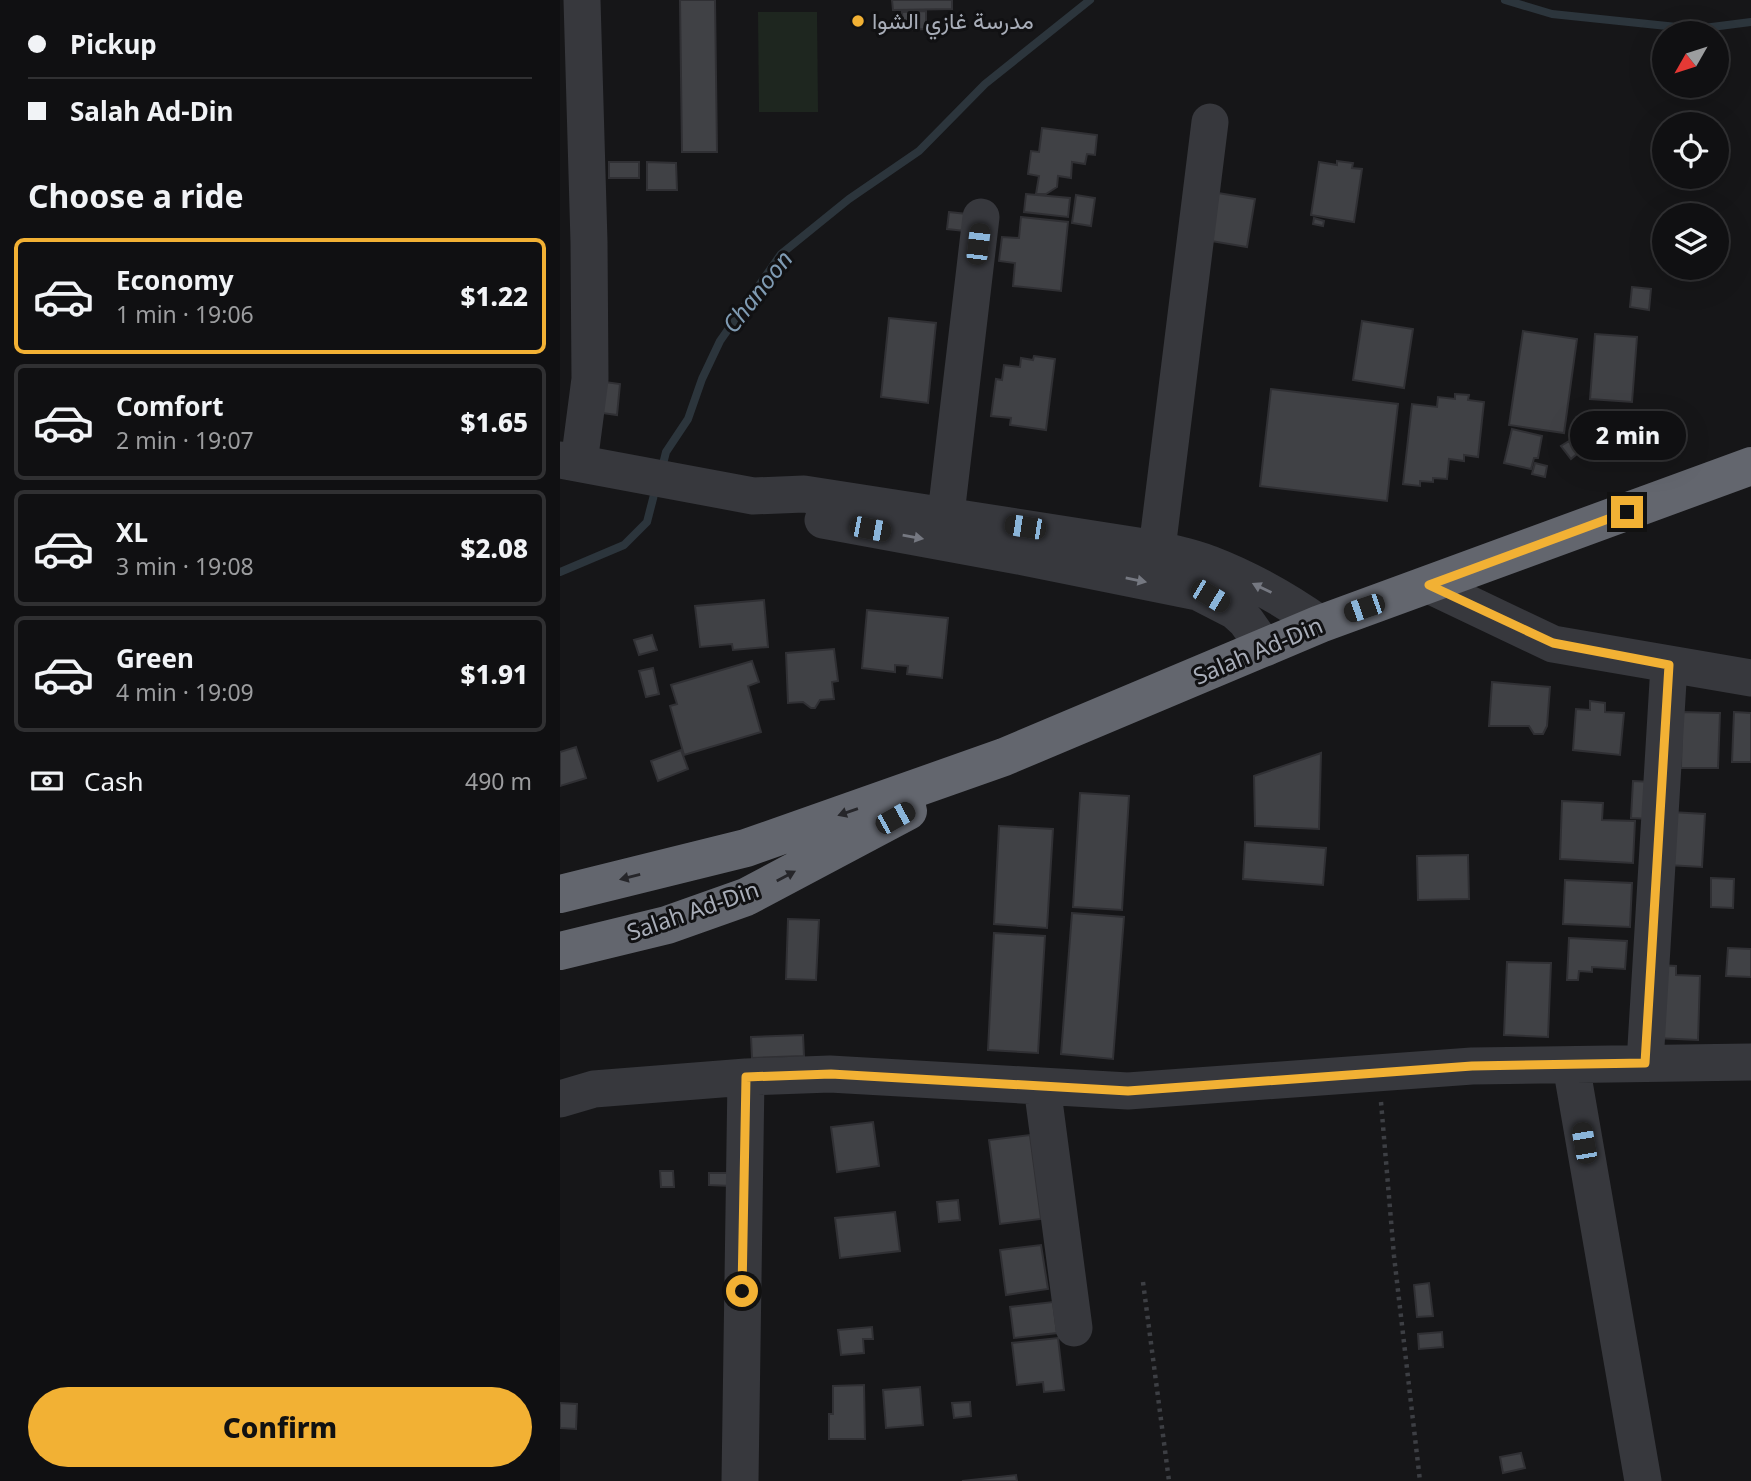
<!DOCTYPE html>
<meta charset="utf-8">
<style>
:root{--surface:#101012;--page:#19191b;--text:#f1f3f6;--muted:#9c9d9f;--line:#303032;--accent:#f2b134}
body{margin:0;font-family:"Noto Sans",Vazirmatn,sans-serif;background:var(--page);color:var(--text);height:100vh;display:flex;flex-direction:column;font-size:26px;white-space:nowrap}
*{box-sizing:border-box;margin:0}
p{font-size:23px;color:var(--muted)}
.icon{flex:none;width:38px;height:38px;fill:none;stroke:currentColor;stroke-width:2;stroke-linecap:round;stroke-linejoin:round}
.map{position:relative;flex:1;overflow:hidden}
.drawer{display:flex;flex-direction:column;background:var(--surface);width:560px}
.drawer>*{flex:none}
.guide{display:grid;align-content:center;height:154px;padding:0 28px;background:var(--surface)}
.needle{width:46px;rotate:231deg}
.fabs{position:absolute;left:1092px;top:21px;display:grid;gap:14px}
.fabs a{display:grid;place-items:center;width:77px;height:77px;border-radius:50%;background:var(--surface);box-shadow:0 7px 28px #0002,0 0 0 2px var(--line);font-size:35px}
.end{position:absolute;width:32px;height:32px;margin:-16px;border:9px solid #f2b134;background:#111;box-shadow:0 0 0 4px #111}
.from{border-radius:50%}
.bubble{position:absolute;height:49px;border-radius:24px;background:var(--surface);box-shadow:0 7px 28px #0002,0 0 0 2px var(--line);font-size:23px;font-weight:800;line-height:49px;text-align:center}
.car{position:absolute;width:21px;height:42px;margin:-21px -10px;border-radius:9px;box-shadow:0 0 5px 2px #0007;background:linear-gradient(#222 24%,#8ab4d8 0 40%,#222 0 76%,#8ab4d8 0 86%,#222 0)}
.guide b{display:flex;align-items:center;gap:24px;height:66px;font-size:26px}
.guide b+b{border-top:2px solid var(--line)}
.guide i{width:18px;height:18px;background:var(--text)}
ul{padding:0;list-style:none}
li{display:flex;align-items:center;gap:21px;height:116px;margin:0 14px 10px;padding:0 14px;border:4px solid var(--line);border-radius:10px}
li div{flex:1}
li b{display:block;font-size:26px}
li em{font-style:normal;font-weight:800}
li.on{border-color:var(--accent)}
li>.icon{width:63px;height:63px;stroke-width:1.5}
h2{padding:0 28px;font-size:32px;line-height:84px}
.pay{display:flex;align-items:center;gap:18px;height:77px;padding:0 28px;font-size:26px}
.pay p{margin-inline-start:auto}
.primary-button{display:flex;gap:14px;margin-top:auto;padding:14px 28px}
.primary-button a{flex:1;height:80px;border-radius:42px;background:var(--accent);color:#111;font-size:28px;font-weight:800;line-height:80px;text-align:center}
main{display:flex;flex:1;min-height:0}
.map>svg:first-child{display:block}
.green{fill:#1e261f}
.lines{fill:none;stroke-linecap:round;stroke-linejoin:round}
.stream{stroke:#2c353c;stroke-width:8}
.building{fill:#404145;stroke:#303034;stroke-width:2}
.path{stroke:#3d3f44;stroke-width:4.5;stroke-dasharray:3.5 5;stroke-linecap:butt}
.minor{stroke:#37383d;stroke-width:37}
.highway{stroke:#63666e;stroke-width:38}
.oneway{fill:#757881}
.oneway2{fill:#26262a}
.route{stroke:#f2b134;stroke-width:9}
.poi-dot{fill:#f2b134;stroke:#111113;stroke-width:2.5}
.labels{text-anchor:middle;stroke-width:6;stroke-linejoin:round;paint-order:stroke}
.poi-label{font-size:23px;fill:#a8adb8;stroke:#111113;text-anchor:start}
.street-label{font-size:23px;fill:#a8adb8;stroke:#111113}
.water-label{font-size:24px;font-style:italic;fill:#7f9bb3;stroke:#111113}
</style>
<main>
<section class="drawer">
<div class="guide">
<b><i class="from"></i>Pickup</b>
<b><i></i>Salah Ad-Din</b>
</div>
<h2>Choose a ride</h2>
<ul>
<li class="on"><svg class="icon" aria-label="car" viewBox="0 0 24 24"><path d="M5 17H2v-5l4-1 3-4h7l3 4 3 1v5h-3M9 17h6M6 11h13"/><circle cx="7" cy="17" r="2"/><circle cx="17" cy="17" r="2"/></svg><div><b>Economy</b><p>1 min · 19:06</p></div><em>$1.22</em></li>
<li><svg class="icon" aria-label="car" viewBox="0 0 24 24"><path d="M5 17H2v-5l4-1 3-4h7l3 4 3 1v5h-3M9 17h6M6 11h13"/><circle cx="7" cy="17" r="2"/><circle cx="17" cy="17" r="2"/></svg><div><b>Comfort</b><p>2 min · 19:07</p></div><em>$1.65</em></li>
<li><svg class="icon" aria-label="car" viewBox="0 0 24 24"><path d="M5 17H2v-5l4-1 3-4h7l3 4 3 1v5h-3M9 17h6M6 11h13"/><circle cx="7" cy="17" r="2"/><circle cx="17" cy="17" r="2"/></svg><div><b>XL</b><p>3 min · 19:08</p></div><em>$2.08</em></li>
<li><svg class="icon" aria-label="car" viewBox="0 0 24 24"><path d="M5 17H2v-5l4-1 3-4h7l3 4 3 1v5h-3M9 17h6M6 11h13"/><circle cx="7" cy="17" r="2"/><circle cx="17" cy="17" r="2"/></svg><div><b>Green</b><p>4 min · 19:09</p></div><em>$1.91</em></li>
</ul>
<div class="pay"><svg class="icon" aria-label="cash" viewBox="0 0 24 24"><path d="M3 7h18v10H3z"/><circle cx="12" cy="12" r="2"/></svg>Cash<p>490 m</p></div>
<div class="primary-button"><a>Confirm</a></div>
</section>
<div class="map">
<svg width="1191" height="1481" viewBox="0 0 1191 1481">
<rect width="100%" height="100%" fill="#161618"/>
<path class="green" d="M 198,12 L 257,12 L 258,112 L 199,112 Z"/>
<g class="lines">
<path class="stream" d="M 945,0 L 992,14 L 1136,29 L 1191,22
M 102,468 L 106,452 L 128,419 L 142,379 L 160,341 L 221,254 L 289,199 L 359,151 L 425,84 L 530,0
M 0,572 L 64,545 L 87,522 L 96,487"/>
</g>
<path class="building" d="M 120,0 L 155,0 L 157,152 L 122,152 Z
M 332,0 L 392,0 L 392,9 L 333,10 Z
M 366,11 L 366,29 L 343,30 L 342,12 Z
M 482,128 L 537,135 L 535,155 L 527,154 L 525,164 L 512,162 L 511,178 L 498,176 L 497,187 L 486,194 L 476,194 L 479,176 L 468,174 L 471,151 L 479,152 Z
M 777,161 L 793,163 L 792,168 L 802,169 L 794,222 L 751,215 L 759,162 L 777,165 Z
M 49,162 L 79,162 L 79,178 L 49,178 Z
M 87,162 L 116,163 L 117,190 L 87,190 Z
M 658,193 L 695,199 L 687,247 L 651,241 Z
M 466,194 L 510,198 L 508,217 L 464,212 Z
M 516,195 L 535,198 L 531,226 L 512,223 Z
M 389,212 L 416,215 L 414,232 L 387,229 Z
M 461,217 L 508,222 L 501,291 L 453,286 L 455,263 L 439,261 L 442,237 L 459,238 Z
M 754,218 L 764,221 L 763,226 L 753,224 Z
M 1072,287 L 1091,289 L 1089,310 L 1070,307 Z
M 329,318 L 376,323 L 368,403 L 321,397 Z
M 802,321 L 853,329 L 844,388 L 793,380 Z
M 963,331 L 1017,339 L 1004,433 L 949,425 Z
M 1035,334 L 1077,337 L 1072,402 L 1030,399 Z
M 474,356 L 495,359 L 486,430 L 450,425 L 451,418 L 431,416 L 436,379 L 442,380 L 444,365 L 460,367 L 461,358 L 473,360 Z
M 45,382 L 60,384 L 57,415 L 42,413 Z
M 711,389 L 838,404 L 827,501 L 700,486 Z
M 895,394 L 909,395 L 908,400 L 924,402 L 918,457 L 904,455 L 904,461 L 889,459 L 887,479 L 873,478 L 873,482 L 860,481 L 860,486 L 843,484 L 852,404 L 877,407 L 878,397 L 895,399 Z
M 952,429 L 982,436 L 978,458 L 974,458 L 971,469 L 944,463 Z
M 1009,441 L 1018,453 L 1011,459 L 1001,446 Z
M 975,463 L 987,466 L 985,477 L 972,474 Z
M 204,600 L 208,647 L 173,650 L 172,644 L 140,647 L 135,606 Z
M 307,610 L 388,618 L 382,678 L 347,674 L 348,666 L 335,665 L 335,672 L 302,668 Z
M 92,635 L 97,650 L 79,655 L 74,640 Z
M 274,649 L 278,681 L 272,682 L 274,699 L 260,700 L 255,708 L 251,708 L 243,702 L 228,703 L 226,653 Z
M 192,661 L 199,682 L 188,686 L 201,732 L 124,755 L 110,706 L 117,704 L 111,685 Z
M 93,668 L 99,694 L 86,697 L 79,671 Z
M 932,682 L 990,687 L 987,726 L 983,734 L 974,734 L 969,726 L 929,726 Z
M 1030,701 L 1045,703 L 1045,712 L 1064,713 L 1060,755 L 1013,750 L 1016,709 L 1030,710 Z
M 1122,712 L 1160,713 L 1158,768 L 1121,768 Z
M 1174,712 L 1191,713 L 1191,762 L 1172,762 Z
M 16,747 L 26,778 L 0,786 L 0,752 Z
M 121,750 L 128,769 L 98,781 L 91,761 Z
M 761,753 L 759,829 L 695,826 L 694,776 Z
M 1073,781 L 1093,782 L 1091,819 L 1071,818 Z
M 520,793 L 569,796 L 562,910 L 513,907 Z
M 1002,801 L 1043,803 L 1042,820 L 1075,821 L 1073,863 L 1000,859 Z
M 1111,812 L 1145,814 L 1142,867 L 1107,865 Z
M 439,826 L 493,829 L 487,928 L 434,924 Z
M 685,842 L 766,848 L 763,885 L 683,879 Z
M 908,855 L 909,899 L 858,900 L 857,856 Z
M 1151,878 L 1174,879 L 1173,908 L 1151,907 Z
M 1005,880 L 1072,883 L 1070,927 L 1003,924 Z
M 512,913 L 564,917 L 553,1059 L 501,1054 Z
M 228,919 L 259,920 L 256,980 L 226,979 Z
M 434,933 L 485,936 L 478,1053 L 428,1050 Z
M 1009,938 L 1067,941 L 1065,969 L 1032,967 L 1032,972 L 1019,971 L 1018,980 L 1007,980 Z
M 1168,948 L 1191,949 L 1191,977 L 1166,976 Z
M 947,962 L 991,963 L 988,1037 L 944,1035 Z
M 1098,965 L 1116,966 L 1116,975 L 1140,976 L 1138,1040 L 1095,1038 Z
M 243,1035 L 244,1056 L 192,1058 L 191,1037 Z
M 313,1122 L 319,1166 L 277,1172 L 271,1127 Z
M 470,1135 L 481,1219 L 440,1224 L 429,1140 Z
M 100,1171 L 113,1171 L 114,1187 L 101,1187 Z
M 149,1173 L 171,1173 L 171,1186 L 149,1185 Z
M 398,1200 L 400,1220 L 379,1222 L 377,1202 Z
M 335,1212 L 340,1251 L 280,1258 L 275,1218 Z
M 481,1245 L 488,1289 L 446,1295 L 440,1250 Z
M 869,1283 L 873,1316 L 857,1317 L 854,1285 Z
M 493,1302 L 497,1333 L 454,1338 L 450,1307 Z
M 312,1327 L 313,1339 L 303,1339 L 304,1353 L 281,1355 L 278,1330 Z
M 882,1332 L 883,1347 L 859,1349 L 858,1334 Z
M 498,1338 L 504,1390 L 484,1392 L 483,1382 L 457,1385 L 452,1343 Z
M 304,1385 L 305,1439 L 269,1439 L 269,1414 L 273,1414 L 273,1386 Z
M 360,1387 L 363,1425 L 326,1428 L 323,1390 Z
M 410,1402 L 411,1416 L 394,1418 L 392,1403 Z
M 0,1403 L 17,1404 L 16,1429 L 0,1428 Z
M 961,1453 L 965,1468 L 943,1473 L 940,1457 Z
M 456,1475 L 457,1481 L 402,1481 Z"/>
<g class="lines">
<path class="path" d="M 821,1102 L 834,1256 L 860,1481
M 583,1282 L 609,1481"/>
<path class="minor" d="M 0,460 L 193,496 L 244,494 L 597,549 C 615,554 633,557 650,564 C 689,579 726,600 760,624
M 19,463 L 30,379 L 29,242 L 22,0
M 386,514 L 421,217
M 263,520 L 464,557 L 638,592 L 675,611 L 686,621 L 705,648
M 597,549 L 650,122
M 869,585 L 993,644 L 1191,678
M 1085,1063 L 1109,665
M 1011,1065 L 1083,1481
M 482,1086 L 514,1328
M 0,1099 L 34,1089 L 186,1077 L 270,1074 L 568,1091 L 912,1066 L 1191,1062
M 180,1481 L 186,1077"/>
<path class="highway" d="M 0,894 L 186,848 L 444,757 L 760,624 L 1191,466
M 0,951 L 107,925 L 186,897 L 348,811"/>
</g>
<defs><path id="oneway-solid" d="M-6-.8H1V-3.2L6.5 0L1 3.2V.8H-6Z" transform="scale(1.75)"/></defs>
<g class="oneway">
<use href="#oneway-solid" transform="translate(353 537) rotate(10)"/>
<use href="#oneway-solid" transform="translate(576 580) rotate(11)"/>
<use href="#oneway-solid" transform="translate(702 588) rotate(-154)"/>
</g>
<g class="oneway2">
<use href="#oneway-solid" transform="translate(288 812) rotate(161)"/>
<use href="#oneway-solid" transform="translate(226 876) rotate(-28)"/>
<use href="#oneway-solid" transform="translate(70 877) rotate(166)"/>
</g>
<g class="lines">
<path class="route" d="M 182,1291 L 186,1077 L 271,1074 L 568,1091 L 912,1066 L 1085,1063 L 1109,665 L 993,643 L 869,585 L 1067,512"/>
</g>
<circle class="poi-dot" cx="298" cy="21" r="7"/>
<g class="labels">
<g class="poi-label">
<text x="312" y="29">مدرسة غازي الشوا</text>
</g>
<g class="street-label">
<text transform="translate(698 651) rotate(-23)" y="8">Salah Ad-Din</text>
<text transform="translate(133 911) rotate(-19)" y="8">Salah Ad-Din</text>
</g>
<g class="water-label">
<text transform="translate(198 292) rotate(-52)" y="8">Chanoon</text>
</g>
</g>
</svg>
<div class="fabs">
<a><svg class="needle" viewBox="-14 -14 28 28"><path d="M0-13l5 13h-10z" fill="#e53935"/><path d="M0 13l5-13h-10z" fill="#9c9d9f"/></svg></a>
<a><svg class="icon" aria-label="locate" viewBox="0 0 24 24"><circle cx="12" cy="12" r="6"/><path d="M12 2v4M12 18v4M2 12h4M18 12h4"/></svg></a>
<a><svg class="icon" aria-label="layers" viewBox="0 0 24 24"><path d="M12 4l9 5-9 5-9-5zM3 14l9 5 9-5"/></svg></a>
</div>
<i class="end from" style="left:182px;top:1291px"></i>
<i class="end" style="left:1067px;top:512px"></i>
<div class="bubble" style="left:1010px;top:411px;width:116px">2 min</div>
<i class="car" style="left:418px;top:244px;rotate:7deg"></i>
<i class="car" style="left:465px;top:527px;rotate:279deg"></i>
<i class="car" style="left:310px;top:529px;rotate:101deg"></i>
<i class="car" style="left:650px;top:596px;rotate:121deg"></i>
<i class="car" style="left:804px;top:608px;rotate:251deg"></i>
<i class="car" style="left:335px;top:818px;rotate:61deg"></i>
<i class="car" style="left:1024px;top:1143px;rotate:350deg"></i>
</div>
</main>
